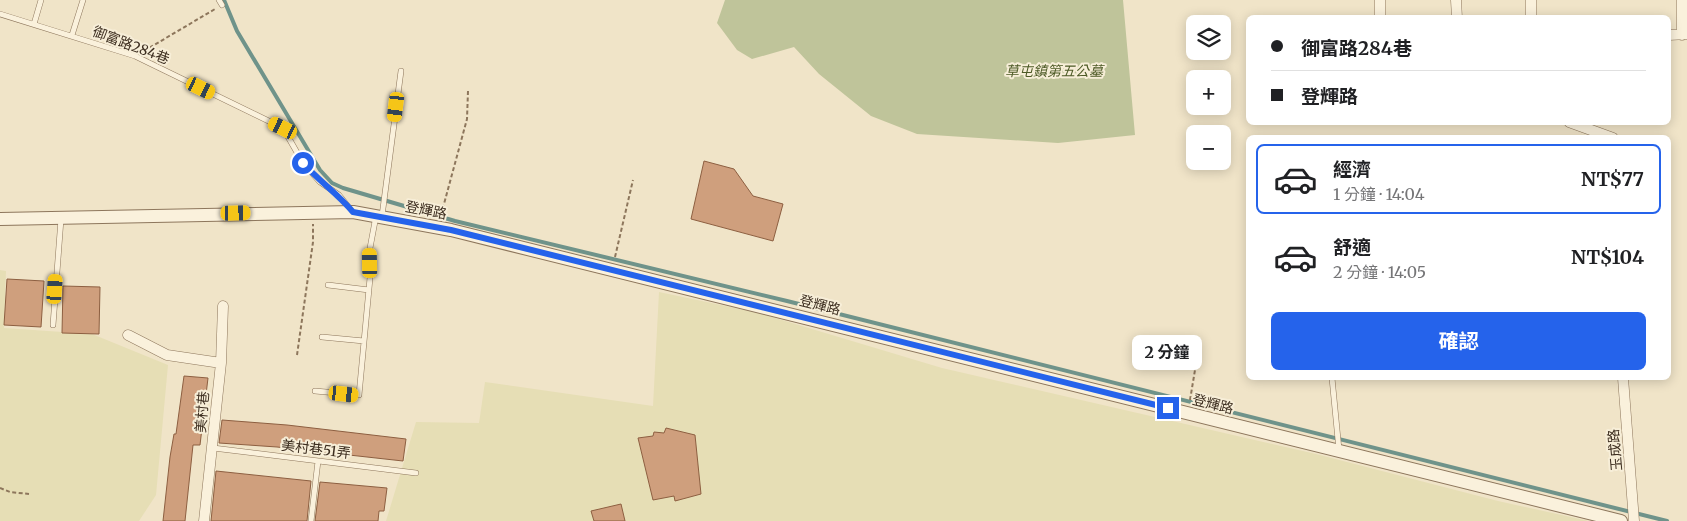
<!DOCTYPE html>
<html lang="zh-TW">
<meta charset="utf-8">
<style>
:root{--surface:#fff;--page:#f2f2f2;--text:#202124;--muted:#757577;--line:#e0e0e0;--accent:#2563eb}
body{margin:0;font-family:Merriweather,"Noto Sans TC",serif;background:var(--page);color:var(--text);height:100vh;display:flex;flex-direction:column;font-size:19px;white-space:nowrap}
*{box-sizing:border-box;margin:0}
p{font-size:16px;color:var(--muted)}
.icon{flex:none;width:28px;height:28px;fill:none;stroke:currentColor;stroke-width:2;stroke-linecap:round;stroke-linejoin:round}
.map{position:relative;flex:1;overflow:hidden}
.side{position:absolute;left:1246px;top:135px;width:425px;height:245px;display:flex;flex-direction:column;background:var(--surface);border-radius:8px;box-shadow:0 2px 12px #0003}
.side>*{flex:none}
.guide{position:absolute;left:1246px;top:15px;width:425px;height:110px;border-radius:8px;box-shadow:0 2px 12px #0003;display:grid;align-content:center;height:110px;padding:0 25px;background:var(--surface)}
.buttons{position:absolute;left:1186px;top:15px;display:grid;gap:10px}
.buttons a{display:grid;place-items:center;width:45px;height:45px;border-radius:8px;background:var(--surface);box-shadow:0 2px 12px #0003;font-size:25px}
.end{position:absolute;width:22px;height:22px;margin:-11px;border:6px solid #2563eb;background:#fff;box-shadow:0 0 0 2px #fff}
.from{border-radius:50%}
.bubble{position:absolute;height:35px;border-radius:8px;background:var(--surface);box-shadow:0 2px 12px #0003;font-size:16px;font-weight:700;line-height:35px;text-align:center}
.car{position:absolute;width:15px;height:30px;margin:-15px -8px;border-radius:6px;box-shadow:0 0 4px 1px #0007;background:linear-gradient(#f5c518 24%,#345 0 40%,#f5c518 0 76%,#345 0 86%,#f5c518 0)}
.guide b{display:flex;align-items:center;gap:18px;height:48px;font-size:19px}
.guide b+b{border-top:1px solid var(--line)}
.guide i{width:12px;height:12px;background:var(--text)}
ul{padding:9px 0 0;list-style:none}
li{display:flex;align-items:center;gap:15px;height:70px;margin:0 10px 8px;padding:0 15px;border:2px solid transparent;border-radius:8px}
li div{flex:1}
li b{display:block;font-size:19px}
li em{font-style:normal;font-weight:700}
li.on{border-color:var(--accent)}
li>.icon{width:45px;height:45px;stroke-width:1.5}
.button{display:flex;gap:10px;margin-top:auto;padding:10px 25px}
.button a{flex:1;height:58px;border-radius:8px;background:var(--accent);color:#fff;font-size:20px;font-weight:700;line-height:58px;text-align:center}
.map>svg:first-child{display:block}
.farmland{fill:#e6deb5}
.cemetery{fill:#bfc49a}
.lines{fill:none;stroke-linecap:round;stroke-linejoin:round}
.stream{stroke:#6f938a;stroke-width:4}
.building{fill:#cf9f7d;stroke:#8d5f41}
.service-casing{stroke:#8d765c;stroke-width:6}
.minor-casing{stroke:#8d765c;stroke-width:11}
.tertiary-casing{stroke:#8d765c;stroke-width:14}
.path{stroke:#8d765c;stroke-width:2;stroke-dasharray:4 2.5;stroke-linecap:butt}
.service{stroke:#faf1dc;stroke-width:5}
.minor{stroke:#faf1dc;stroke-width:10}
.tertiary{stroke:#faf1dc;stroke-width:12}
.route{stroke:#2563eb;stroke-width:6}
.labels{text-anchor:middle;stroke-width:4;stroke-linejoin:round;paint-order:stroke}
.street-label{font-size:14px;fill:#3d2e20;stroke:#f7eed8}
.park-label{font-size:14px;font-style:italic;fill:#4d5a26;stroke:#f7eed8}
</style>
<div class="map">
<svg width="1687" height="521" viewBox="0 0 1687 521">
<rect width="100%" height="100%" fill="#f0e4c8"/>
<path class="farmland" d="M 0,270 L 6,271 L 4,328 L 92,334 L 168,365 L 156,495 L 139,521 L 0,521 Z
M 659,292 L 759,313 L 942,368 L 1316,454 L 1498,501 L 1589,521 L 386,521 L 416,422 L 479,423 L 485,382 L 653,406 Z"/>
<path class="cemetery" d="M 725,0 L 1123,0 L 1135,135 L 1058,143 L 917,134 L 871,116 L 819,74 L 794,47 L 752,59 L 737,50 L 717,23 Z"/>
<g class="lines">
<path class="stream" d="M 224,0 L 237,31 L 320,170 L 332,183 L 343,188 L 455,221 L 787,301 L 1667,521"/>
</g>
<path class="building" d="M 704,161 L 734,169 L 753,196 L 783,204 L 773,241 L 691,219 Z
M 7,279 L 44,281 L 41,327 L 4,325 Z
M 63,286 L 100,287 L 99,334 L 62,333 Z
M 184,376 L 208,378 L 200,445 L 193,445 L 185,521 L 163,521 L 170,457 L 174,434 L 176,434 Z
M 222,420 L 287,425 L 406,439 L 403,461 L 277,447 L 219,443 Z
M 666,428 L 695,435 L 701,494 L 675,501 L 674,496 L 653,500 L 638,438 L 653,436 L 654,432 L 664,433 Z
M 216,471 L 311,481 L 307,521 L 211,521 Z
M 320,482 L 387,488 L 384,511 L 379,511 L 378,521 L 315,521 Z
M 621,504 L 625,521 L 594,521 L 591,511 Z"/>
<g class="lines">
<g class="service-casing">
<path id="service" d="M 219,0 L 222,5
M 0,14 L 135,56 L 283,128 L 303,163 L 320,182 L 339,195 L 351,210
M 34,24 L 41,0
M 72,35 L 83,0
M 382,216 L 401,71
M 328,285 L 369,290
M 53,325 L 61,219
M 322,337 L 364,341
M 1332,378 L 1339,450
M 315,391 L 359,395 L 370,278 L 370,248 L 376,216
M 213,448 L 416,473
M 311,521 L 318,461"/>
</g>
<g class="minor-casing">
<path id="minor" d="M 1380,0 L 1380,18
M 1456,0 L 1457,18
M 1682,0 L 1682,35
M 1531,18 L 1531,0
M 1669,35 L 1687,34
M 1569,122 L 1613,138
M 128,335 L 167,355 L 221,363
M 1623,378 L 1634,521
M 204,521 L 221,363 L 223,306"/>
</g>
<g class="tertiary-casing">
<path id="tertiary" d="M 0,219 L 353,212 L 451,230 L 1621,521"/>
</g>
<path class="path" d="M 144,51 L 215,9
M 441,215 L 467,119 L 468,91
M 615,257 L 633,180
M 297,355 L 313,242 L 313,224
M 1190,400 L 1195,370
M 0,488 L 10,492 L 29,494"/>
<use href="#service" class="service"/>
<use href="#minor" class="minor"/>
<use href="#tertiary" class="tertiary"/>
</g>
<g class="lines">
<path class="route" d="M 303,163 C 319,181 338,194 353,212 L 451,230 L 1168,408"/>
</g>
<g class="labels">
<g class="street-label">
<text transform="translate(131 45) rotate(21)" y="5">御富路284巷</text>
<text transform="translate(426 210) rotate(11)" y="5">登輝路</text>
<text transform="translate(820 305) rotate(14)" y="5">登輝路</text>
<text transform="translate(1213 404) rotate(14)" y="5">登輝路</text>
<text transform="translate(202 412) rotate(-85)" y="5">美村巷</text>
<text transform="translate(316 449) rotate(7)" y="5">美村巷51弄</text>
<text transform="translate(1615 450) rotate(-95)" y="5">玉成路</text>
</g>
<g class="park-label">
<text x="1054" y="76">草屯鎮第五公墓</text>
</g>
</g>
</svg>
<div class="buttons">
<a><svg class="icon" aria-label="layers" viewBox="0 0 24 24"><path d="M12 4l9 5-9 5-9-5zM3 14l9 5 9-5"/></svg></a>
<a>+</a>
<a>−</a>
</div>
<i class="end from" style="left:303px;top:163px"></i>
<i class="end" style="left:1168px;top:408px"></i>
<div class="bubble" style="left:1132px;top:335px;width:70px">2 分鐘</div>
<i class="car" style="left:201px;top:88px;rotate:116deg"></i>
<i class="car" style="left:396px;top:107px;rotate:187deg"></i>
<i class="car" style="left:283px;top:128px;rotate:296deg"></i>
<i class="car" style="left:236px;top:213px;rotate:89deg"></i>
<i class="car" style="left:370px;top:263px;rotate:359deg"></i>
<i class="car" style="left:55px;top:289px;rotate:4deg"></i>
<i class="car" style="left:344px;top:394px;rotate:96deg"></i>
<div class="guide">
<b><i class="from"></i>御富路284巷</b>
<b><i></i>登輝路</b>
</div>
<section class="side">
<ul>
<li class="on"><svg class="icon" aria-label="car" viewBox="0 0 24 24"><path d="M5 17H2v-5l4-1 3-4h7l3 4 3 1v5h-3M9 17h6M6 11h13"/><circle cx="7" cy="17" r="2"/><circle cx="17" cy="17" r="2"/></svg><div><b>經濟</b><p>1 分鐘 · 14:04</p></div><em>NT$77</em></li>
<li><svg class="icon" aria-label="car" viewBox="0 0 24 24"><path d="M5 17H2v-5l4-1 3-4h7l3 4 3 1v5h-3M9 17h6M6 11h13"/><circle cx="7" cy="17" r="2"/><circle cx="17" cy="17" r="2"/></svg><div><b>舒適</b><p>2 分鐘 · 14:05</p></div><em>NT$104</em></li>
</ul>
<div class="button"><a>確認</a></div>
</section>
</div>
